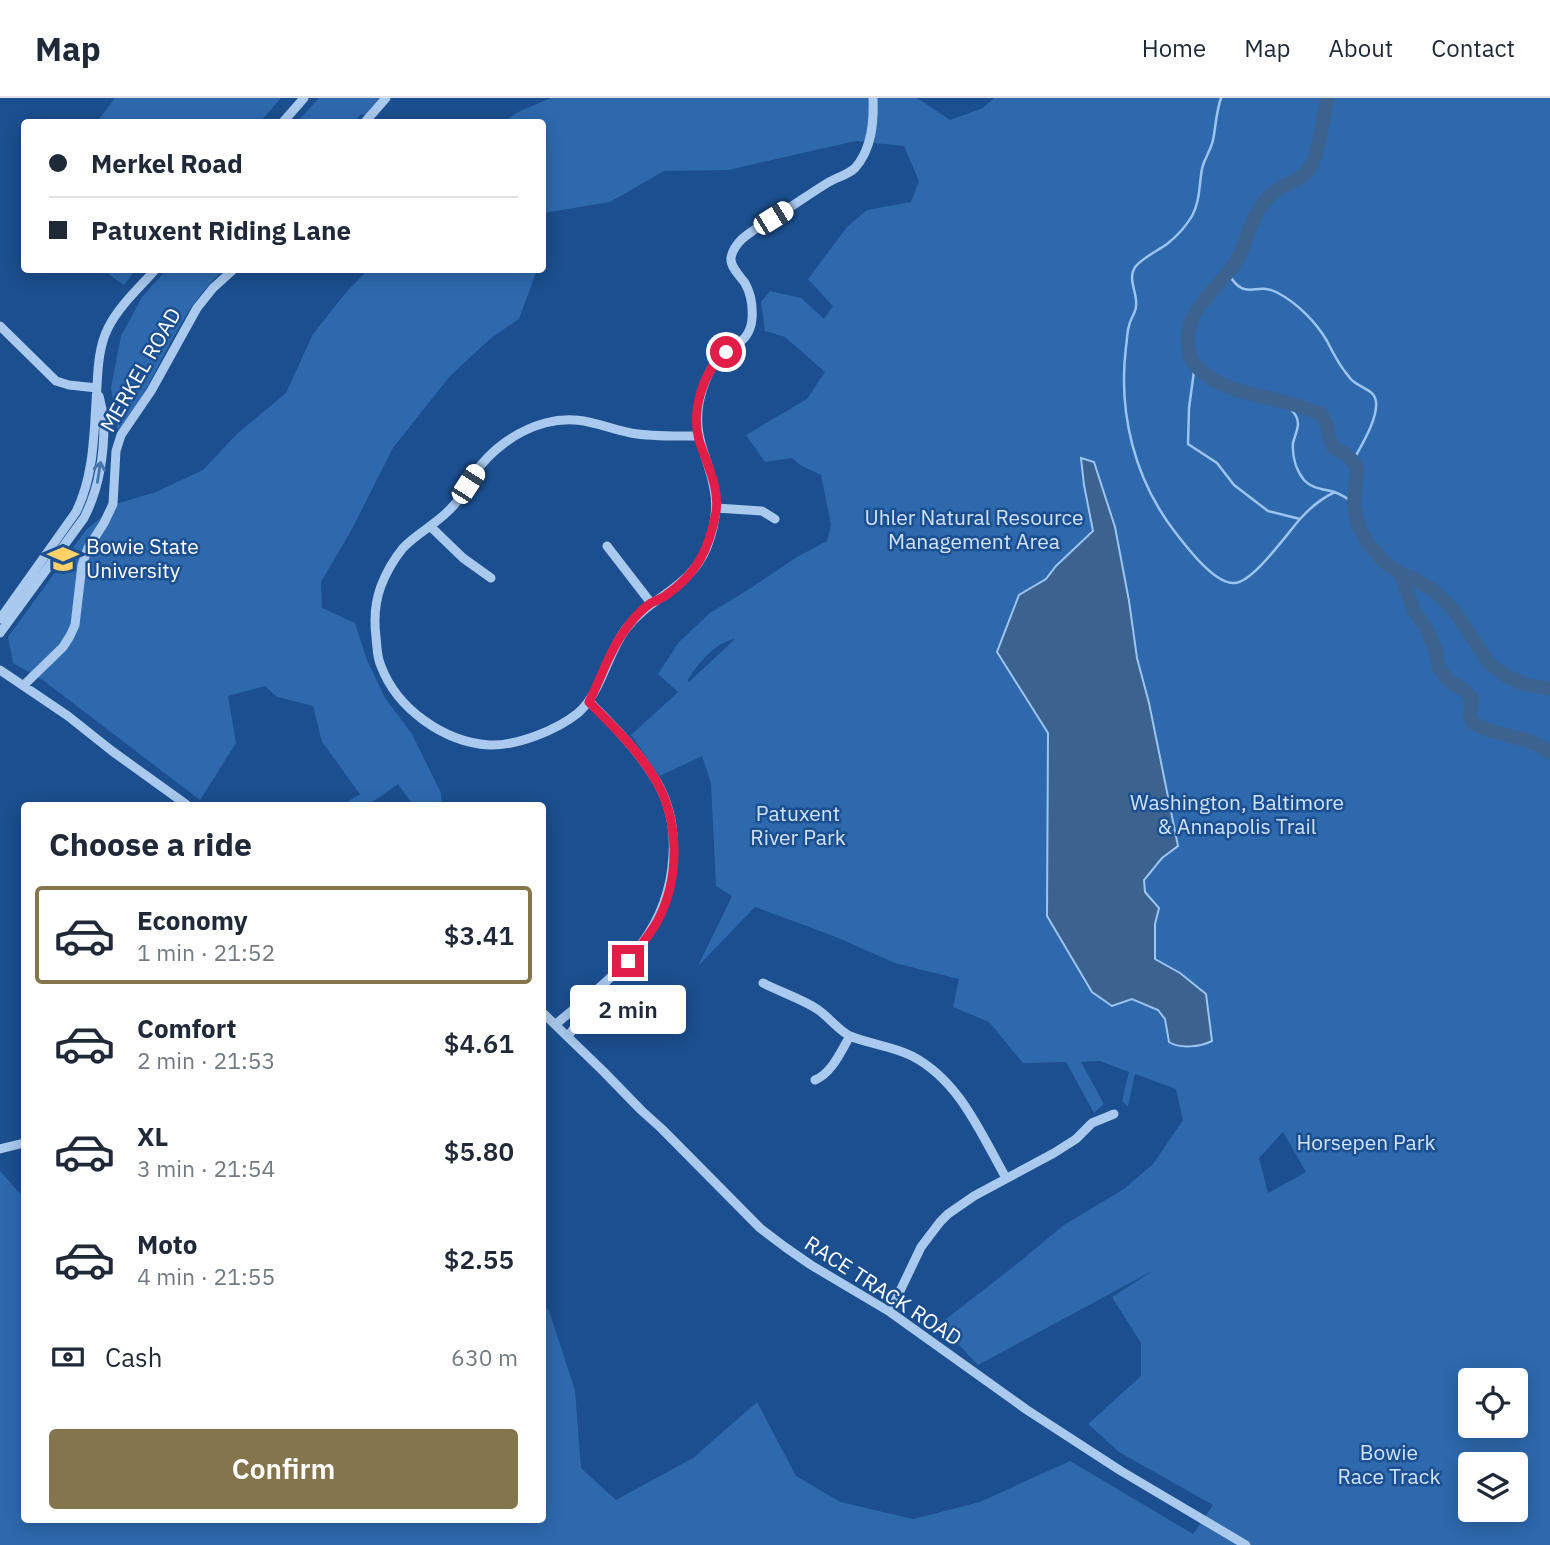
<!DOCTYPE html>
<meta charset="utf-8">
<style>
:root{--surface:#fff;--page:#f6f6f7;--text:#1f2937;--muted:#747a83;--line:#e0e1e3;--accent:#84754c}
body{margin:0;font-family:"IBM Plex Sans",sans-serif;background:var(--page);color:var(--text);height:100vh;display:flex;flex-direction:column;font-size:26px;white-space:nowrap}
*{box-sizing:border-box;margin:0}
p{font-size:23px;color:var(--muted)}
.icon{flex:none;width:38px;height:38px;fill:none;stroke:currentColor;stroke-width:2;stroke-linecap:round;stroke-linejoin:round}
.map{position:relative;flex:1;overflow:hidden}
.sheet{position:absolute;left:21px;top:704px;width:525px;height:721px;display:flex;flex-direction:column;background:var(--surface);border-radius:7px;box-shadow:0 4px 18px #0003}
.sheet>*{flex:none}
.top-card{position:absolute;left:21px;top:21px;width:525px;height:154px;border-radius:7px;box-shadow:0 4px 18px #0003;display:grid;align-content:center;height:154px;padding:0 28px;background:var(--surface)}
.controls{position:absolute;left:1458px;top:1270px;display:grid;gap:14px}
.controls a{display:grid;place-items:center;width:70px;height:70px;border-radius:7px;background:var(--surface);box-shadow:0 4px 18px #0003;font-size:35px}
.end{position:absolute;width:32px;height:32px;margin:-16px;border:9px solid #e11d48;background:#fff;box-shadow:0 0 0 4px #fff}
.from{border-radius:50%}
.bubble{position:absolute;height:49px;border-radius:7px;background:var(--surface);box-shadow:0 4px 18px #0003;font-size:23px;font-weight:600;line-height:49px;text-align:center}
.car{position:absolute;width:21px;height:42px;margin:-21px -10px;border-radius:9px;box-shadow:0 0 5px 2px #0007;background:linear-gradient(#fff 24%,#345 0 40%,#fff 0 76%,#345 0 86%,#fff 0)}
.top-card b{display:flex;align-items:center;gap:24px;height:66px;font-size:26px}
.top-card b+b{border-top:2px solid var(--line)}
.top-card i{width:18px;height:18px;background:var(--text)}
ul{padding:0;list-style:none}
li{display:flex;align-items:center;gap:21px;height:98px;margin:0 14px 10px;padding:0 14px;border:4px solid transparent;border-radius:7px}
li div{flex:1}
li b{display:block;font-size:26px}
li em{font-style:normal;font-weight:600}
li.active{border-color:var(--accent)}
li>.icon{width:63px;height:63px;stroke-width:1.5}
h2{padding:0 28px;font-size:32px;line-height:84px}
.pay{display:flex;align-items:center;gap:18px;height:77px;padding:0 28px;font-size:26px}
.pay p{margin-inline-start:auto}
.cta{display:flex;gap:14px;margin-top:auto;padding:14px 28px}
.cta a{flex:1;height:80px;border-radius:7px;background:var(--accent);color:#fff;font-size:28px;font-weight:600;line-height:80px;text-align:center}
header{display:flex;align-items:center;gap:42px;box-sizing:border-box;height:98px;padding:0 35px;background:var(--surface);border-bottom:2px solid var(--line)}
header strong{font-size:33px}
nav{display:flex;gap:38px;margin-inline-start:auto;font-size:24px}
.map>svg:first-child{display:block}
.green{fill:#2e69ad;fill-rule:evenodd}
.water{fill:#3c6290;stroke:#9cc4f0;stroke-width:2}
.lines{fill:none;stroke-linecap:round;stroke-linejoin:round}
.stream{stroke:#9cc4f0;stroke-width:2.5}
.river{stroke:#3c6290;stroke-width:14}
.minor{stroke:#a9c9ee;stroke-width:9}
.oneway{stroke:#4674ac}
.route{stroke:#e11d48;stroke-width:9}
.labels{text-anchor:middle;stroke-width:5;stroke-linejoin:round;paint-order:stroke}
.street-label{font-size:21px;fill:#fff;stroke:#1b4f8f}
.park-label{font-size:21px;fill:#cfe3fa;stroke:#1b4f8f}
.poi-label{font-size:21px;fill:#fff;stroke:#1b4f8f;text-anchor:start}
</style>
<header>
<strong>Map</strong>
<nav><a>Home</a><a>Map</a><a>About</a><a>Contact</a></nav>
</header>
<div class="map">
<svg width="1550" height="1447" viewBox="0 0 1550 1447">
<rect width="100%" height="100%" fill="#1b4f8f"/>
<path class="green" d="M 115,0 L 281,0 L 260,24 L 97,24 Z
M 319,0 L 380,0 L 366,18 L 361,16 L 354,24 L 297,24 Z
M 551,0 L 917,0 L 950,22 L 983,10 L 994,0 L 1550,0 L 1550,1447 L 0,1447 L 0,1073 L 24,1100 L 24,1421 L 542,1421 L 543,1205 L 549,1213 L 575,1292 L 581,1370 L 616,1402 L 693,1360 L 757,1304 L 796,1378 L 840,1404 L 913,1421 L 980,1404 L 1070,1363 L 1193,1436 L 1213,1407 L 1119,1354 L 1088,1326 L 1141,1278 L 1141,1245 L 1112,1199 L 1154,1172 L 978,1267 L 943,1230 L 949,1226 L 946,1221 L 1013,1169 L 1064,1127 L 1124,1091 L 1153,1066 L 1183,1022 L 1176,991 L 1135,976 L 1128,1008 L 1122,1003 L 1129,974 L 1100,963 L 1081,964 L 1104,1006 L 1094,1015 L 1066,964 L 1023,965 L 989,924 L 953,909 L 959,881 L 895,865 L 836,839 L 755,809 L 698,868 L 732,798 L 716,788 L 711,685 L 702,658 L 660,678 L 631,637 L 678,594 L 658,576 L 679,544 L 710,515 L 754,488 L 797,459 L 827,443 L 831,427 L 821,377 L 800,367 L 792,360 L 765,364 L 746,337 L 807,301 L 825,274 L 785,239 L 765,233 L 761,204 L 770,193 L 801,200 L 824,221 L 833,208 L 808,181 L 847,129 L 867,112 L 911,104 L 919,83 L 904,48 L 856,43 L 728,72 L 664,73 L 610,104 L 543,115 L 542,24 L 504,24 L 516,15 ZM 735,541 L 689,584 L 688,584 L 688,581 C 699,565 715,544 735,541 ZM 1283,1034 L 1306,1074 L 1268,1095 L 1259,1060 ZM 1470,1283 L 1516,1283 L 1516,1328 L 1470,1328 ZM 1470,1367 L 1516,1367 L 1516,1412 L 1470,1412 Z
M 105,172 L 136,172 L 124,187 L 110,177 Z
M 166,172 L 224,172 C 184,206 164,261 138,306 C 132,316 125,324 118,333 L 111,290 L 121,238 L 142,199 Z
M 368,172 L 537,172 L 519,221 L 491,240 L 449,279 L 393,350 L 352,431 L 321,484 L 322,510 L 355,525 L 367,562 L 385,600 L 412,636 L 441,695 L 442,707 L 413,707 L 398,686 L 368,707 L 342,707 L 360,696 L 322,644 L 313,608 L 277,599 L 265,588 L 228,598 L 236,645 L 200,702 L 44,583 L 13,565 L 8,539 L 86,432 L 119,405 L 156,394 L 203,372 L 238,335 L 286,295 L 313,236 L 348,192 Z"/>
<path class="water" d="M 1081,360 L 1094,364 L 1115,429 L 1129,503 L 1137,560 L 1149,605 L 1178,748 L 1162,760 L 1144,782 L 1145,794 L 1159,810 L 1155,826 L 1155,861 L 1180,875 L 1206,896 L 1212,943 C 1200,949 1180,951 1169,944 L 1165,921 L 1158,912 L 1132,901 L 1112,908 L 1092,894 L 1047,818 L 1048,635 L 997,554 L 1019,497 L 1046,481 L 1056,468 L 1093,433 L 1084,387 Z"/>
<g class="lines">
<path class="stream" d="M 1221,0 C 1216,14 1216,28 1213,42 C 1211,52 1204,61 1202,71 C 1199,87 1200,104 1192,118 C 1186,128 1176,139 1167,146 C 1159,152 1138,162 1134,171 C 1128,182 1138,197 1136,208 C 1136,215 1130,221 1129,228 C 1127,234 1127,242 1126,249 C 1118,314 1134,381 1175,434 C 1186,448 1214,486 1234,485 C 1253,485 1288,434 1301,420 C 1311,409 1322,400 1335,394
M 1228,175 C 1246,206 1255,182 1278,195 C 1297,205 1316,224 1327,243 C 1333,255 1338,265 1346,275 C 1347,276 1352,283 1353,283 C 1361,290 1375,292 1376,304 C 1378,321 1361,348 1353,363
M 1195,266 L 1189,310 L 1188,346 L 1217,365 L 1234,387 L 1268,413 L 1300,421
M 1281,303 C 1286,307 1293,312 1296,318 C 1301,327 1295,336 1293,345 C 1292,358 1296,372 1304,382 C 1312,391 1324,391 1334,394 C 1341,396 1348,401 1354,405"/>
<path class="river" d="M 1328,0 C 1321,23 1322,51 1308,72 C 1301,83 1288,84 1277,92 C 1273,94 1269,99 1266,102 C 1251,119 1248,141 1238,160 C 1222,189 1186,208 1188,245 C 1188,256 1193,266 1201,273 C 1224,292 1252,296 1280,303 C 1294,306 1307,311 1321,316 L 1327,327 L 1329,340 L 1333,349 L 1344,355 L 1353,363 L 1357,371 L 1354,405 L 1358,427 L 1367,444 L 1385,465 L 1400,475 L 1415,481 L 1434,493 L 1453,511 L 1489,565 L 1506,578 L 1524,586 L 1550,591
M 1400,475 L 1414,513 L 1426,530 L 1436,552 L 1439,570 L 1448,582 L 1463,592 L 1472,600 L 1470,617 L 1472,624 C 1496,640 1528,636 1550,655"/>
<path class="minor" d="M 283,24 L 304,0
M 365,24 L 386,0
M 0,228 L 56,283 L 69,287 L 97,290
M 698,338 C 676,338 653,339 631,335 C 598,328 580,316 545,325 C 516,333 491,352 474,376 C 467,386 462,398 454,407 C 439,425 418,434 403,450 C 394,461 386,475 381,488 C 375,504 374,523 376,539 C 377,549 377,560 381,568 C 397,611 444,644 489,647 C 517,648 557,632 578,615 C 601,595 607,557 625,532 C 650,498 690,491 707,449 C 714,431 718,410 714,391 C 708,357 693,341 699,305 C 702,291 707,275 716,264 C 730,247 750,246 752,221 C 753,209 751,196 745,185 C 740,178 730,169 731,160 C 732,153 738,145 742,141 C 755,130 771,121 786,112 C 800,103 814,93 829,84 C 837,79 848,77 855,70 C 872,51 874,24 873,0
M 716,410 L 762,413 L 775,421
M 431,429 L 463,460 L 491,480
M 607,448 L 651,505
M 0,521 L 76,414 C 95,376 94,330 97,288 C 98,269 99,248 108,230 C 119,208 139,190 155,172
M 0,535 L 84,420 C 99,391 104,358 104,326 C 104,317 101,307 99,298
M 0,572 L 68,618 L 112,653 L 187,707
M 24,587 L 63,549 L 70,538 L 75,527 L 82,467 L 88,450 L 104,425 L 113,406 L 116,353 L 121,337 L 151,293 L 197,210 L 213,190 L 233,172
M 763,885 C 780,894 800,900 817,911 C 828,918 838,932 850,938 C 869,946 892,948 912,958 C 960,983 981,1036 1006,1080
M 542,914 L 603,973 L 641,1012 L 662,1031 L 760,1130 L 785,1149 L 811,1167 L 890,1214 L 1027,1312 L 1121,1373 L 1246,1447
M 556,926 C 614,877 669,840 673,757 C 675,728 668,700 652,676 C 635,649 611,626 589,603
M 568,938 L 592,907 L 604,889
M 815,982 C 832,975 841,953 850,938
M 0,1051 L 24,1045
M 890,1214 L 921,1149 L 940,1124 L 948,1116 L 974,1098 L 1054,1055 L 1076,1041 L 1092,1025 L 1114,1016"/>
</g>
<defs><path id="oneway-shaft" d="M-6 0H5M1.5-3L5.5 0L1.5 3" fill="none" stroke-width="1.6" stroke-linecap="round" stroke-linejoin="round" transform="scale(1.75)"/></defs>
<use class="oneway" href="#oneway-shaft" transform="translate(99 374) rotate(-81)"/>
<g class="lines">
<path class="route" d="M 628,863 C 639,850 649,838 657,824 C 681,779 680,719 652,676 C 635,649 611,626 589,604 C 602,578 610,551 628,528 C 634,520 642,511 651,505 C 655,503 660,501 665,498 C 697,476 709,452 716,414 C 720,390 706,364 699,342 C 691,313 703,273 726,254"/>
</g>
<defs>
<g id="university-bare" transform="scale(2.415)"><path d="M0-5L7-2L0 1L-7-2ZM-4 1L0 2.5L4 1V4Q0 6-4 4Z" fill="#ffd166" stroke="#1b4f8f" stroke-width="2.5" paint-order="stroke"/></g>
</defs>
<g fill-rule="evenodd">
<use href="#university-bare" x="63" y="461"/>
</g>
<g class="labels">
<g class="street-label">
<text transform="translate(141 272) rotate(-60)" y="7">MERKEL ROAD</text>
<text transform="translate(883 1193) rotate(33)" y="7">RACE TRACK ROAD</text>
</g>
<g class="park-label">
<text x="974" y="427">Uhler Natural Resource<tspan x="974" dy="24">Management Area</tspan></text>
<text x="1237" y="712">Washington, Baltimore<tspan x="1237" dy="24">&amp; Annapolis Trail</tspan></text>
<text x="798" y="723">Patuxent<tspan x="798" dy="24">River Park</tspan></text>
<text x="1366" y="1052">Horsepen Park</text>
<text x="1389" y="1362">Bowie<tspan x="1389" dy="24">Race Track</tspan></text>
</g>
<g class="poi-label">
<text x="86" y="456">Bowie State<tspan x="86" dy="24">University</tspan></text>
</g>
</g>
</svg>
<div class="controls">
<a><svg class="icon" aria-label="locate" viewBox="0 0 24 24"><circle cx="12" cy="12" r="6"/><path d="M12 2v4M12 18v4M2 12h4M18 12h4"/></svg></a>
<a><svg class="icon" aria-label="layers" viewBox="0 0 24 24"><path d="M12 4l9 5-9 5-9-5zM3 14l9 5 9-5"/></svg></a>
</div>
<i class="end from" style="left:726px;top:254px"></i>
<i class="end" style="left:628px;top:863px"></i>
<div class="bubble" style="left:570px;top:887px;width:116px">2 min</div>
<i class="car" style="left:773px;top:120px;rotate:58deg"></i>
<i class="car" style="left:468px;top:386px;rotate:33deg"></i>
<div class="top-card">
<b><i class="from"></i>Merkel Road</b>
<b><i></i>Patuxent Riding Lane</b>
</div>
<section class="sheet">
<h2>Choose a ride</h2>
<ul>
<li class="active"><svg class="icon" aria-label="car" viewBox="0 0 24 24"><path d="M5 17H2v-5l4-1 3-4h7l3 4 3 1v5h-3M9 17h6M6 11h13"/><circle cx="7" cy="17" r="2"/><circle cx="17" cy="17" r="2"/></svg><div><b>Economy</b><p>1 min · 21:52</p></div><em>$3.41</em></li>
<li><svg class="icon" aria-label="car" viewBox="0 0 24 24"><path d="M5 17H2v-5l4-1 3-4h7l3 4 3 1v5h-3M9 17h6M6 11h13"/><circle cx="7" cy="17" r="2"/><circle cx="17" cy="17" r="2"/></svg><div><b>Comfort</b><p>2 min · 21:53</p></div><em>$4.61</em></li>
<li><svg class="icon" aria-label="car" viewBox="0 0 24 24"><path d="M5 17H2v-5l4-1 3-4h7l3 4 3 1v5h-3M9 17h6M6 11h13"/><circle cx="7" cy="17" r="2"/><circle cx="17" cy="17" r="2"/></svg><div><b>XL</b><p>3 min · 21:54</p></div><em>$5.80</em></li>
<li><svg class="icon" aria-label="car" viewBox="0 0 24 24"><path d="M5 17H2v-5l4-1 3-4h7l3 4 3 1v5h-3M9 17h6M6 11h13"/><circle cx="7" cy="17" r="2"/><circle cx="17" cy="17" r="2"/></svg><div><b>Moto</b><p>4 min · 21:55</p></div><em>$2.55</em></li>
</ul>
<div class="pay"><svg class="icon" aria-label="cash" viewBox="0 0 24 24"><path d="M3 7h18v10H3z"/><circle cx="12" cy="12" r="2"/></svg>Cash<p>630 m</p></div>
<div class="cta"><a>Confirm</a></div>
</section>
</div>
